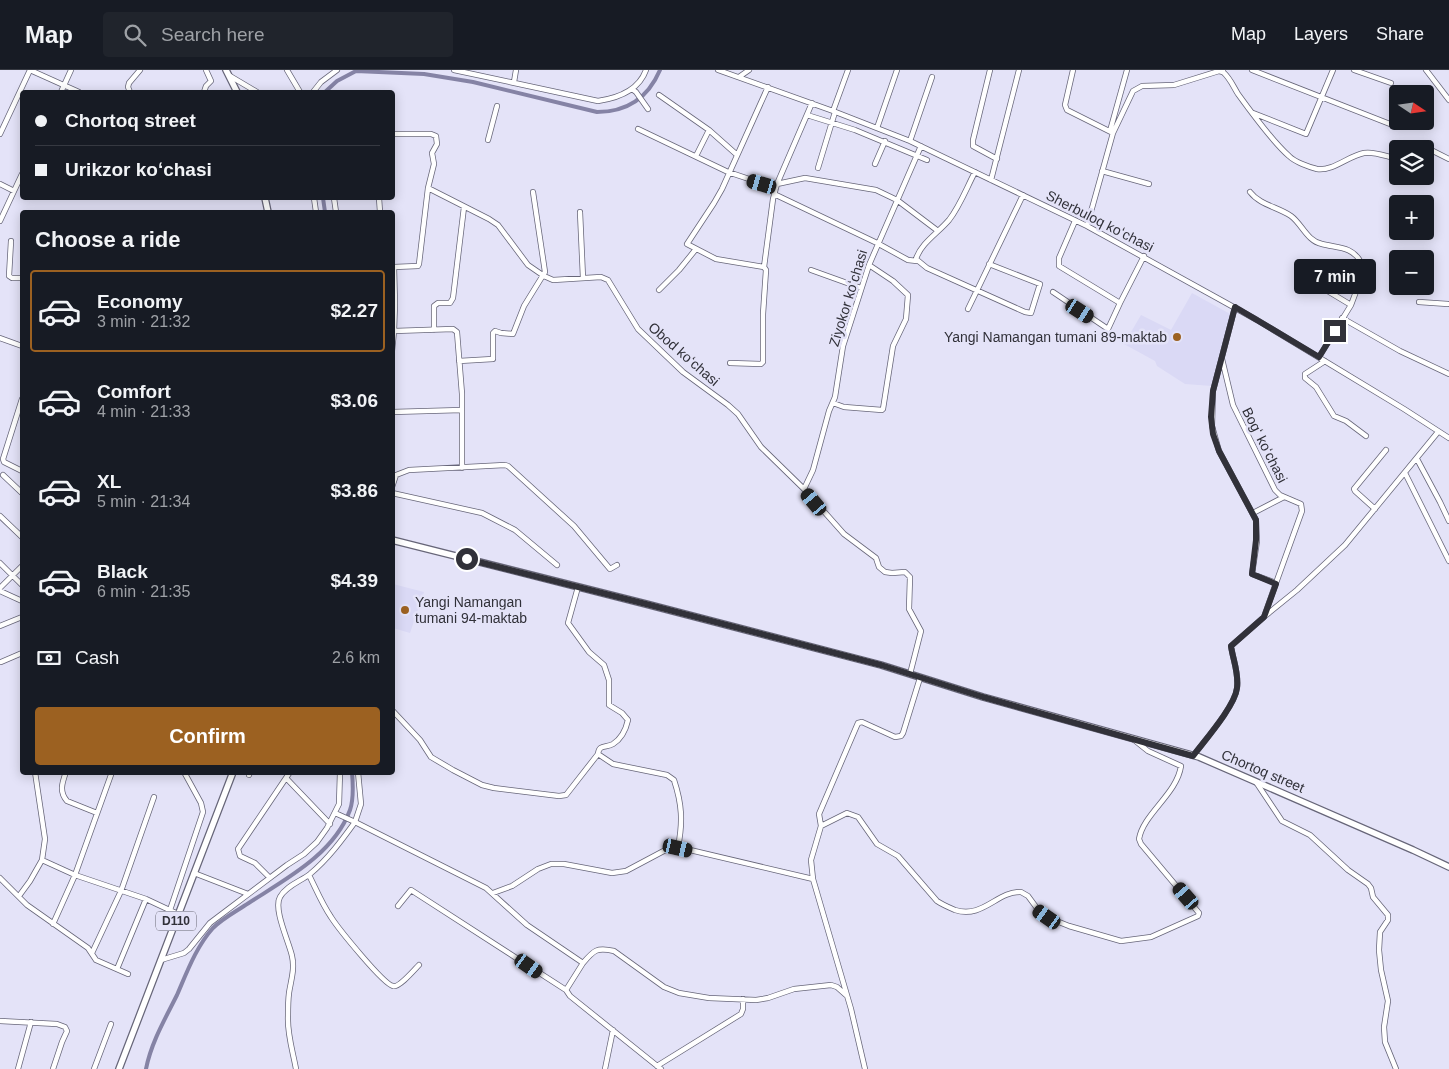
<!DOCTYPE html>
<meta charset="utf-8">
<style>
:root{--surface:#171b24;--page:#20242c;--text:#f1f3f6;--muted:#9ea1a6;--line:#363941;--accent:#9c6121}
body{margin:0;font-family:Helvetica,sans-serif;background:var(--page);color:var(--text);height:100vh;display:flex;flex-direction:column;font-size:19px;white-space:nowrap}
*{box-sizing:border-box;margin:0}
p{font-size:16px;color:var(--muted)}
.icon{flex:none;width:28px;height:28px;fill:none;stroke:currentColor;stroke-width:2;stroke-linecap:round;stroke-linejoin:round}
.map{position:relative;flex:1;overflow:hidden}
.drawer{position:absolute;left:20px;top:140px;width:375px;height:565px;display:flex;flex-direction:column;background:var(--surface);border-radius:5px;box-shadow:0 2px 12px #0003}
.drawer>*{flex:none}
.top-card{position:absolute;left:20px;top:20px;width:375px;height:110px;border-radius:5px;box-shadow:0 2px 12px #0003;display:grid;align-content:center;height:110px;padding:0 15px;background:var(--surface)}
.needle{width:32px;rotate:103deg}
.controls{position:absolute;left:1389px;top:15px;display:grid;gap:10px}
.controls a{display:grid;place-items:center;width:45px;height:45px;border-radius:5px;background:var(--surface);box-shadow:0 2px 12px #0003;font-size:25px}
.end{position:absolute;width:22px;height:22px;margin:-11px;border:6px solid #313139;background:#fff;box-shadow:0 0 0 2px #fff}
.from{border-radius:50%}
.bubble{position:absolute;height:35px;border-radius:5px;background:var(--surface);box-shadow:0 2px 12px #0003;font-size:16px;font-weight:700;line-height:35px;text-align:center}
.car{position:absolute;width:15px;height:30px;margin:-15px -8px;border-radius:6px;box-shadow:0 0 4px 1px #0007;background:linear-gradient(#222 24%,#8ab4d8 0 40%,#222 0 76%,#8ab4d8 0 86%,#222 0)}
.top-card b{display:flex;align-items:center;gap:18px;height:48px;font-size:19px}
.top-card b+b{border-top:1px solid var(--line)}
.top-card i{width:12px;height:12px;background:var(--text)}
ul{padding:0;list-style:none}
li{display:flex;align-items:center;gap:15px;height:82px;margin:0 10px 8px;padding:0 5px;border:2px solid transparent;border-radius:5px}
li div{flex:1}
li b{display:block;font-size:19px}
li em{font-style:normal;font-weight:700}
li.selected{border-color:var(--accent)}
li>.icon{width:45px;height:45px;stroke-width:1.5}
h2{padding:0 15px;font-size:22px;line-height:60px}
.pay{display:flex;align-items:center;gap:12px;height:55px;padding:0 15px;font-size:19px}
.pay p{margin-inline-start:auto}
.button{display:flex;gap:10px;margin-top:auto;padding:10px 15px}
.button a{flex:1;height:58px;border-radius:5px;background:var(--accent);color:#fff;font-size:20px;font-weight:700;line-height:58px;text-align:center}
header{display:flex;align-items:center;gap:30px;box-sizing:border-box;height:70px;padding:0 25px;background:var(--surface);border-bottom:1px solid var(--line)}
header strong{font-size:24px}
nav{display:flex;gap:28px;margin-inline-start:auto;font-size:18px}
.search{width:350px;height:45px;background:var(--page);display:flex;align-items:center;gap:12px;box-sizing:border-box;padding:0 18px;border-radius:5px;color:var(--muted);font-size:19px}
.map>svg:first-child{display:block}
.built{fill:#dad9f5}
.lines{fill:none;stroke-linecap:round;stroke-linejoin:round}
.canal{stroke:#8583a5;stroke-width:4}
.minor-casing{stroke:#676679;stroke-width:6}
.major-casing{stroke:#676679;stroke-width:8}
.minor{stroke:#fff;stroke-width:4.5}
.major{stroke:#fff;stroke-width:5.5}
.route{stroke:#313139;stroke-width:6}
.poi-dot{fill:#9c6121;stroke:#e4e3f8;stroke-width:2}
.labels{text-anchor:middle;stroke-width:5;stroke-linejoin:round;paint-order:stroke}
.shield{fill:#e4e3f8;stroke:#676672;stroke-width:1}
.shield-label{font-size:12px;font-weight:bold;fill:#313139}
.street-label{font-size:14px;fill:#313139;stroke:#e4e3f8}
.poi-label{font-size:14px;fill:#313139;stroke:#e4e3f8;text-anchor:end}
</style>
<header>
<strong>Map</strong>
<div class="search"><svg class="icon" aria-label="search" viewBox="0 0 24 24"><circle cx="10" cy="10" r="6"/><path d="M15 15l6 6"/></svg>Search here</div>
<nav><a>Map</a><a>Layers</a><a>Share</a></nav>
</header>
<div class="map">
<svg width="1449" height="999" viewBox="0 0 1449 999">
<rect width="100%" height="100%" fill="#e4e3f8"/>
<path class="built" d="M 1192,223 L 1232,245 L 1212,316 L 1185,314 L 1157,296 L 1155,291 L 1124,274 L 1141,245 L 1171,260 Z
M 393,514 L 424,522 L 410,563 L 393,558 Z"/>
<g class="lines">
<path class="canal" d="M 325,22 L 337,11 L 356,1 L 424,4 L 473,12 L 597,42 C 628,42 648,28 660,0
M 323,128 L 325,142
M 146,999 C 151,973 165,949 177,925 C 187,902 196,877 213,858 C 222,849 233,843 244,836 C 282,811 333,786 350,740 C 354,729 353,714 352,702"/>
<g class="minor-casing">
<path id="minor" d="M 30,0 L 79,22
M 287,0 L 300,22
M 454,0 L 598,31 C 618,28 639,20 646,0
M 718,0 L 833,41 L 910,71 L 1087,156 L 1257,250 L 1404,339 L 1449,368
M 990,0 L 973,70 L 973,76 L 997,89
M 1073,0 L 1065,35 L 1067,40 L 1113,63
M 1252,0 L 1390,54 L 1414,56 L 1430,49
M 1354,0 L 1391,13
M 1426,0 L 1449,30
M 1223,2 C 1230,8 1233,16 1238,24 C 1251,42 1273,72 1289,86 C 1295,92 1309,97 1317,99 C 1334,101 1348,86 1364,83 C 1375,81 1387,87 1398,89
M 230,6 L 257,22
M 739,7 L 749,0
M 514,12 L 516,0
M 632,19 L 636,22 L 648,39
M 61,22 L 71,0
M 130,22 L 128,17 L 129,13 L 140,0
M 204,22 L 206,16 L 211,11 L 206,0
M 313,22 L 321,12 L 337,0
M 659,25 L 709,60 L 736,84
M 833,41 L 848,0
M 1253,43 L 1306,64 L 1333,0
M 807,45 L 855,60 L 927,90
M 877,58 L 897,0
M 638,59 L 728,102 L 776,118
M 1110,61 L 1127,0
M 0,64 L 30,0
M 392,64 L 431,64 L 436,66 L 437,74 L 432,83 L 434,94 L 428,118
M 488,70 L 497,36
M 910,71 L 932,7
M 1425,80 L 1433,81 L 1449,89
M 696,86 L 709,60
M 875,94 L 885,71
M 818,98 L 835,42
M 1102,101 L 1149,114
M 975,102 C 967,117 960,136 949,150 C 938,163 921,173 916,189 L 927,198 L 1025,242 L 1031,243 L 1040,214 L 989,194
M 991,110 L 1019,0
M 0,114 L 14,121
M 777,114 L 805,108 L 876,120 L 897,130 L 938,161
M 1250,122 C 1260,135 1278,137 1291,146 C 1302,154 1307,171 1322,174 C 1336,178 1352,176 1360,191 L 1357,219 L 1351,235 L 1319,287
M 774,124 L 877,173 L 908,190 L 917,191
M 314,128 L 316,142
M 334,128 L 336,142
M 379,128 L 380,142
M 580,142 L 583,208
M 0,151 L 22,104
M 1075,151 L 1059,188 L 1059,196 L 1120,233
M 1087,156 L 1113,63 L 1133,21 L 1142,16 L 1174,15 L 1219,1 L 1223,2 L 1223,0
M 11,171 L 9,206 L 12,208 L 22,208
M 764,197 L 716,189 L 687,174 L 714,133 L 722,119 L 768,17
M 811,200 L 861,218
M 1321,217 L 1351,235
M 659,220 L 679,200 L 696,179
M 1053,222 L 1108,259 L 1120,233 L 1144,186
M 1419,232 L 1448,234
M 968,239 L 1023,125
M 1342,248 L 1400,281 L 1449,304
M 434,260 L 434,236 L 438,233 L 450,233 L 453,228 L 464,137
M 0,268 L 22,276
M 392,281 L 394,261
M 1222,289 L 1233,335 L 1275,420 L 1280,425 L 1301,434 L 1302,441 L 1276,513
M 459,291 L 493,289 L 493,263 L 495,261 L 501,263 L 513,264 L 524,236 L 545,202 L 533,122
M 1325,291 L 1305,304 L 1305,308 L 1316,317 L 1334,346 L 1346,351 L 1366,366
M 730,293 L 761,294 L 763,292 L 763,244 L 766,200 L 764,197 L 773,129 L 777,114 L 812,33
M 22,329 L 3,389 L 4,392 L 22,401
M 833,333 L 844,337 L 882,340 L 883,339 L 893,276 L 906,249 L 908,225 L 893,211 L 869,195
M 392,342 L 462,340
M 1417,389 L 1440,432 L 1449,451
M 462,398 L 462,324 L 457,262 L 453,259 L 394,261 L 395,234 L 394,197 L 418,196 L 419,194 L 428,118 L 489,149 L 498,155 L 528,195 L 544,206 L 553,210 L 601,207 L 608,210 L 638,259 L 683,302 L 728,335 L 738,344 L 761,377 L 804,419 L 844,464 L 876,488 L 879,497 L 885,502 L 892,503 L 905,502 L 910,507 L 909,539 L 921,561 L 910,604
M 1405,403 L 1449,491
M 3,405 L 22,423
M 392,417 L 396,405 L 409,400 L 505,395 L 508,396 L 574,456 L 610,499 L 617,495
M 804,419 L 813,400 L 829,341 L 835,327 L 843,276 L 869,195 L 921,76
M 392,423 L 482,443 L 515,460 L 557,495
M 1375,439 L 1355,421 L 1354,419 L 1386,380
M 1253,443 L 1284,427
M 0,446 L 22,467
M 0,493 L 22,515
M 578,517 L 568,553 L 589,582 L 604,595 L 609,610 L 609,635 L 622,643 L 628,650 C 626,659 621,669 613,674 C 606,678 599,674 598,684 L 613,694 L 667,705 L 674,710 C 682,734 683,752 678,777
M 0,518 L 22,496
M 0,521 L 22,531
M 1265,546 L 1297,520 L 1345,475 L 1438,362
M 0,556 L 22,547
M 1,592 L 22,583
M 392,640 L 420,670 L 431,687 L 453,700 L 482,715 L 494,718 L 559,726 L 566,725 L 598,684
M 1193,686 C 1205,670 1235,636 1237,618 C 1239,603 1233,590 1231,576 L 1264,547 L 1276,513 L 1252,504 L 1257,471 L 1256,450 L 1219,381 L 1212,356 L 1213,321 L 1235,237
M 35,702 L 45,769 L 42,790
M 66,702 C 62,713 59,722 67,731 L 97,743
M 249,705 L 250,702
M 287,709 L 330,754
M 1256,712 L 1282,751 L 1310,765 L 1348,800 L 1368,814 L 1371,818 L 1373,827 L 1388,845 L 1388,850 L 1380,862 L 1379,880 L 1381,900 L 1388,931 L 1384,957 L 1385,972 L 1396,999
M 335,743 L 355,752 L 361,734 L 358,702
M 821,756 L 819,744 L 858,653 L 862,652 L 895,667 L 901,666 L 903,663 L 920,608
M 194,803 L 248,824
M 309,805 C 316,819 322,834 331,847 C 338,858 383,914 393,916 C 399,918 415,899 419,895
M 0,808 L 27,835 L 88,878 L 96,890 L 128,904
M 270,808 L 255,793 L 240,786 L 238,779 L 290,702
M 493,823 L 512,816 L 538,799 L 551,794 L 564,794 L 612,803 L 626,801 L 673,776 L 813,809
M 19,826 L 30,811 L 42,790 L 75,805 L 146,829
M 398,836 L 411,820 L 566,920
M 170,840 L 203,742 L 201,733 L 184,702
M 53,854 L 75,805 L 112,702
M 92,883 L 121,821 L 154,727
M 161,890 L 184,883 L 189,879 L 210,853 L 287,795 L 304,784 L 317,772 L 327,758 L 339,734 L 340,702
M 583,893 C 594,880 597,877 614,881 L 664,917 L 679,923 L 709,928 L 756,930 L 768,928 L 794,919 L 831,915 L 837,917 L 846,925
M 117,899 L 146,829 L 178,844
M 0,951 L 57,954 L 65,957 L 67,961 L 62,972 L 53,999
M 657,996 L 741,944 L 743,939 L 743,929
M 18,999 L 31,952
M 94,999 L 111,954
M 296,999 C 293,982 287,964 288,946 C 288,939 288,931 289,923 C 291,910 295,899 292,886 C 289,872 273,839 280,827 C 286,816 301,811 310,804 C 328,789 342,770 355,752 L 486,818 L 527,855 L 583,893 L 566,920 L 570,926 L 661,999
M 605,999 L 613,960
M 865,999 L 851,939 L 813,809 L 811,790 L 821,756 L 847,743 L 858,747 L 877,774 L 898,786 L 937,831 C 943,835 948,837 955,840 C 983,849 997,821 1021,822 L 1028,826 L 1039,841 L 1054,850 L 1069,856 L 1121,871 L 1151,867 L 1198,846 L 1199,843 L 1141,774 L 1139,769 C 1143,744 1177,724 1181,696 L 1148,681 L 1133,669"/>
</g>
<g class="major-casing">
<path id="major" d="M 226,0 L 237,22
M 265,128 L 268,142
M 392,470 L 646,534 L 881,595 L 983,627 L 1199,687 L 1413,780 L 1449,797
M 119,999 L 233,702"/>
</g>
<use href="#minor" class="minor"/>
<use href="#major" class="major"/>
</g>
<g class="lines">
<path class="route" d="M 467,489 L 646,534 L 881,595 L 983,627 L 1193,686 C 1205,670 1235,636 1237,618 C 1239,603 1233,590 1231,576 L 1264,547 L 1276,514 L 1252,504 L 1256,470 L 1256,450 L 1219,381 L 1213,364 L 1211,347 L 1213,321 L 1235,237 L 1319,287 L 1335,261"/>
</g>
<g class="poi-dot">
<circle cx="1177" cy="267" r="5"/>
<circle cx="405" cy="540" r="5"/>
</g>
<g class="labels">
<rect class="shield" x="156" y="841.5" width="40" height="19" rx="4"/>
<g class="shield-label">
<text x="176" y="855">D110</text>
</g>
<g class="street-label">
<text transform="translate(1100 151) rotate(27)" y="5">Sherbuloq koʻchasi</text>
<text transform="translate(848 228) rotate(-73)" y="5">Ziyokor koʻchasi</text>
<text transform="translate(684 284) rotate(41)" y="5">Obod koʻchasi</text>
<text transform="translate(1265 375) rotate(63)" y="5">Bogʻ koʻchasi</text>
<text transform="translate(1263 701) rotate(23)" y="5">Chortoq street</text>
</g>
<g class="poi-label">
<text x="1167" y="272">Yangi Namangan tumani 89-maktab</text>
<text x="415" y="537" text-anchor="start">Yangi Namangan<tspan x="415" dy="16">tumani 94-maktab</tspan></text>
</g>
</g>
</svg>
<div class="controls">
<a><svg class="needle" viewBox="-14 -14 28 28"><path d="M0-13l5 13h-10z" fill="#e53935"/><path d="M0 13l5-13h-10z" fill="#9ea1a6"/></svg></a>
<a><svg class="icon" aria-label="layers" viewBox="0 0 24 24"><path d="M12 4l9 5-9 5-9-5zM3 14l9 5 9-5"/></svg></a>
<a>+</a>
<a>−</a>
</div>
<i class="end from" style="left:467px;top:489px"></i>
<i class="end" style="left:1335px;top:261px"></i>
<div class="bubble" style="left:1294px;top:189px;width:82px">7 min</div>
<i class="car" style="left:762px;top:114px;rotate:286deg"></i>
<i class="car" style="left:1080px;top:241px;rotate:123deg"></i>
<i class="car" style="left:814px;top:432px;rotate:320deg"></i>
<i class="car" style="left:678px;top:778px;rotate:103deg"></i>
<i class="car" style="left:1186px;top:826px;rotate:319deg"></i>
<i class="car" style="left:1047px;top:847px;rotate:305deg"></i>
<i class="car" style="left:529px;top:896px;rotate:125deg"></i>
<div class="top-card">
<b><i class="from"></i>Chortoq street</b>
<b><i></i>Urikzor koʻchasi</b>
</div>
<section class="drawer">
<h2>Choose a ride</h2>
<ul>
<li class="selected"><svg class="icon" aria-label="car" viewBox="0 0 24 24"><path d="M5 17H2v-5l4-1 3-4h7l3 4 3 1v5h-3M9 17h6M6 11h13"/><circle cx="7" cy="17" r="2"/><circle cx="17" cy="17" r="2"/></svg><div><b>Economy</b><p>3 min · 21:32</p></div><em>$2.27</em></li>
<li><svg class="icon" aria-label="car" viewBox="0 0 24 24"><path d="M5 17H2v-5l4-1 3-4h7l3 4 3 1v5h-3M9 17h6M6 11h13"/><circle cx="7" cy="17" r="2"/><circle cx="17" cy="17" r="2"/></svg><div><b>Comfort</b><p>4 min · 21:33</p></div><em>$3.06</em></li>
<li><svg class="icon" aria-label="car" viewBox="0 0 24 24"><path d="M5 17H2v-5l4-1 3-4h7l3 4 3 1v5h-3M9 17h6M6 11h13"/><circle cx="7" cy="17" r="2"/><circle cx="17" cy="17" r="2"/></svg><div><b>XL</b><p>5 min · 21:34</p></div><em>$3.86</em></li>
<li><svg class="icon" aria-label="car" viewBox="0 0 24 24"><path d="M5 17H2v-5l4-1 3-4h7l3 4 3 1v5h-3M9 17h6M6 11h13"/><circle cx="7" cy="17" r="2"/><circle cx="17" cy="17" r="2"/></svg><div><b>Black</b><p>6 min · 21:35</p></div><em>$4.39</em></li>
</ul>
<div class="pay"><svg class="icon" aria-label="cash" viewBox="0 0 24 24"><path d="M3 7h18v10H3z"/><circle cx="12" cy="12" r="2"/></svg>Cash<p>2.6 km</p></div>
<div class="button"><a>Confirm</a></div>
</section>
</div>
